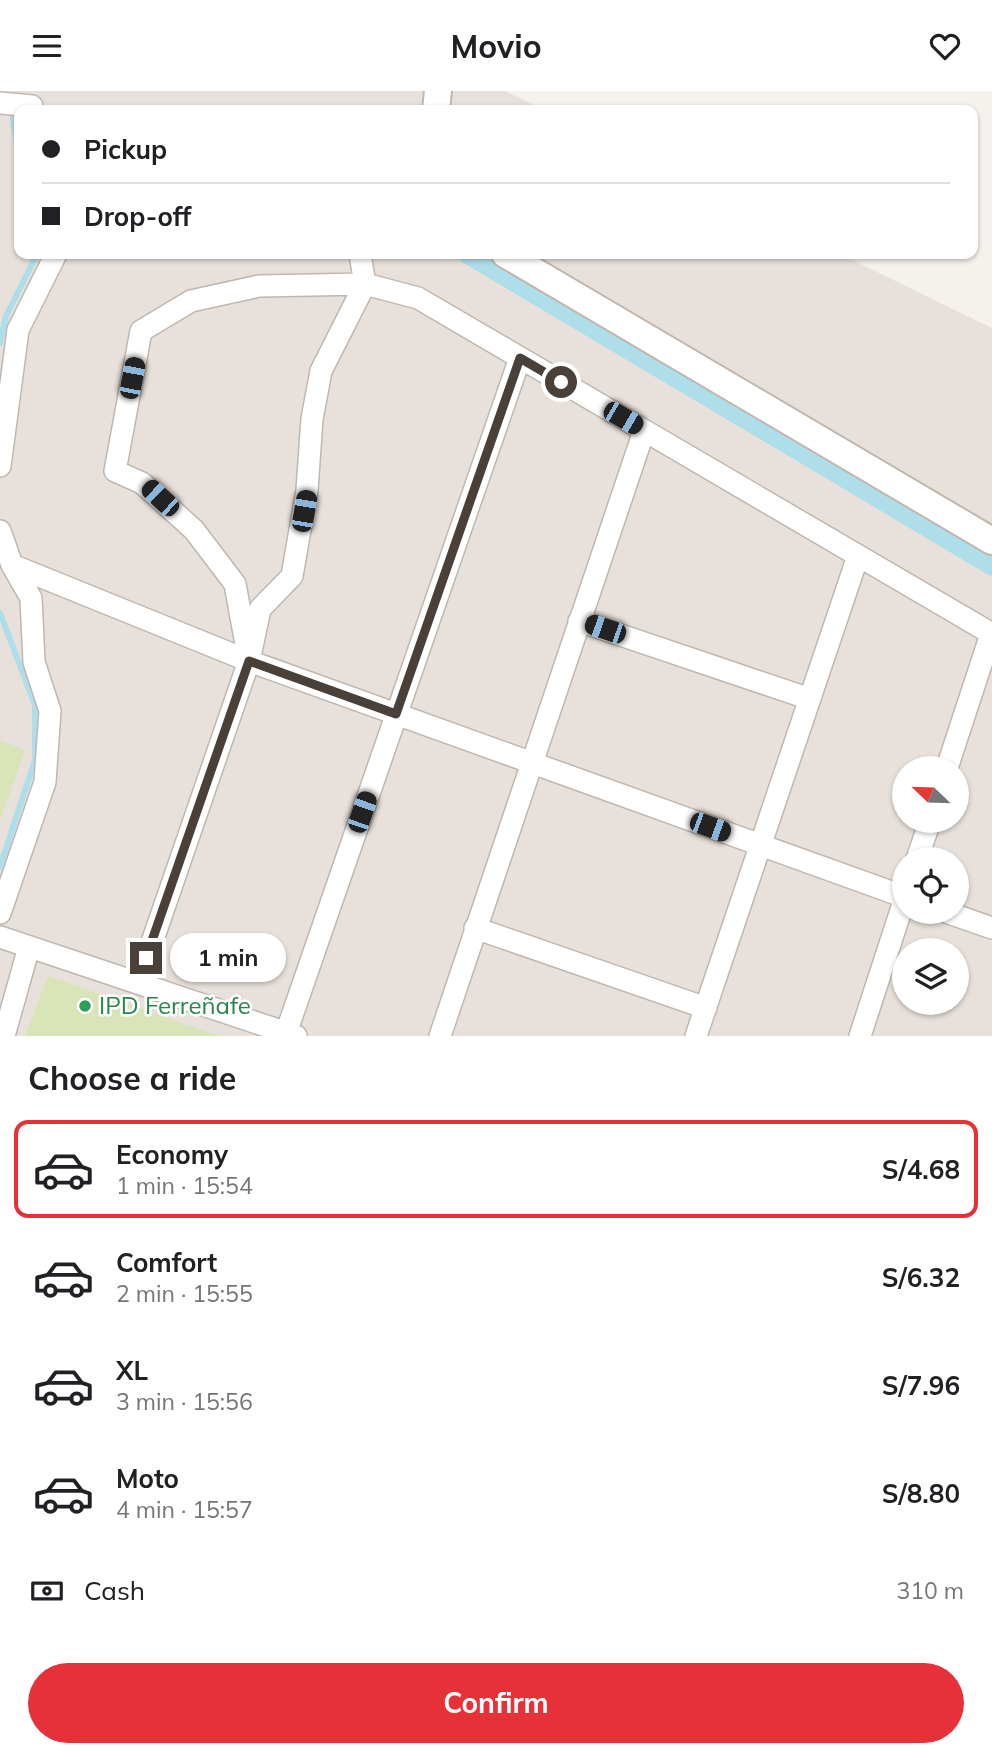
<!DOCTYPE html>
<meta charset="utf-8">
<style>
:root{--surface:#fff;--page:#f2f2f2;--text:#202124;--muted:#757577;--line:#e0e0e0;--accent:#e73138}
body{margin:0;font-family:Mulish,sans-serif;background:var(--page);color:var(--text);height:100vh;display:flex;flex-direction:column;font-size:26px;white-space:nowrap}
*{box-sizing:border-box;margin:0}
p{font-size:23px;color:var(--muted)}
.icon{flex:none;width:38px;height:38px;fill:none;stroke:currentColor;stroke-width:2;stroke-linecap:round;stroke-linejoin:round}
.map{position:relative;height:945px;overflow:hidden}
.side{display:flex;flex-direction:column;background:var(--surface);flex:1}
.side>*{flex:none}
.banner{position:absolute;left:14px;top:14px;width:964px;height:154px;border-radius:14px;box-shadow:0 2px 5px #0004;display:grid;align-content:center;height:154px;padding:0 28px;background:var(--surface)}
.needle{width:46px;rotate:293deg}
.tools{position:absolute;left:892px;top:665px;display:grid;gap:14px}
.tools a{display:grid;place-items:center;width:77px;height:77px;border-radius:50%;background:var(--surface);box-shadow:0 2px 5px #0004;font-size:35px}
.end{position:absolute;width:32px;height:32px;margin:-16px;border:9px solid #49403a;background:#fff;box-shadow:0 0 0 4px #fff}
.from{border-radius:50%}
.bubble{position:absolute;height:49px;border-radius:24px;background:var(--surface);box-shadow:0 2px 5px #0004;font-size:23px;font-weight:700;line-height:49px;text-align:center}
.car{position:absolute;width:21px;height:42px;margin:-21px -10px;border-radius:9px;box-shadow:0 0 5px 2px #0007;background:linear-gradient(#222 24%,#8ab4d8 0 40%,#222 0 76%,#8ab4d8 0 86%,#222 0)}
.banner b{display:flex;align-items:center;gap:24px;height:66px;font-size:26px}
.banner b+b{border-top:2px solid var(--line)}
.banner i{width:18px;height:18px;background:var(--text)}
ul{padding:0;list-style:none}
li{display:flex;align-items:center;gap:21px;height:98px;margin:0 14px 10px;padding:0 14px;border:4px solid transparent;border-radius:14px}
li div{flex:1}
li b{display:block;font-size:26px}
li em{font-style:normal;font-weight:700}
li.selected{border-color:var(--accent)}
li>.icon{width:63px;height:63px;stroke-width:1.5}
h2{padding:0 28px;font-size:32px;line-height:84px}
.pay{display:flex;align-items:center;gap:18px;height:77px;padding:0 28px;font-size:26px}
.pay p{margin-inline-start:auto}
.button{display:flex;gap:14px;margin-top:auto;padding:14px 28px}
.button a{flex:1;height:80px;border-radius:42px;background:var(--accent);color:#fff;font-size:28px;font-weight:700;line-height:80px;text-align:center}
header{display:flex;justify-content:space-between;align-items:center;height:91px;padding:0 28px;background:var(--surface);font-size:32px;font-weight:700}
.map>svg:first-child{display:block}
.residential{fill:#e8e1db;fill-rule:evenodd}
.pitch{fill:#d9e5b9}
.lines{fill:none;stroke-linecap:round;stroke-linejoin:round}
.stream{stroke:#afdeeb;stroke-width:6}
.canal{stroke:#afdeeb;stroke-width:19}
.minor-casing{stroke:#c0b7af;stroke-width:24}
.tertiary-casing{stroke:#c0b7af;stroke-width:30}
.minor{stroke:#fff;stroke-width:21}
.tertiary{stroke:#fff;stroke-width:26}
.route{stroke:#49403a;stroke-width:9}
.leisure-dot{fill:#2e9e5b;stroke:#fff;stroke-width:2.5}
.labels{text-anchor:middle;stroke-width:5;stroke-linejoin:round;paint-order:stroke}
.leisure-label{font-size:24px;fill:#27864d;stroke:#fff;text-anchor:start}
</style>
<header><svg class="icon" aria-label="menu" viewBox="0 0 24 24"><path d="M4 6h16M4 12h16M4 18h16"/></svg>Movio<svg class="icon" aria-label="heart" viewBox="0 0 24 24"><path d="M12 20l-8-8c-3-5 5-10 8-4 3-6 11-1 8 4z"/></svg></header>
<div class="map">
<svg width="992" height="945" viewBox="0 0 992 945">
<rect width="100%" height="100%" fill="#f5f1ec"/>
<path class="residential" d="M 0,0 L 505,0 L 545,19 L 19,19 L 19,163 L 840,163 L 992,237 L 992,945 L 0,945 ZM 905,677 L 957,677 L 957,730 L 905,730 ZM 905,768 L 957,768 L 957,821 L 905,821 ZM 905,859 L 957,859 L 957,912 L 905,912 Z"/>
<path class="pitch" d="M 0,649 L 25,659 L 0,730 Z
M 48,885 L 220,945 L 25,945 Z"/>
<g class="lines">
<path class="stream" d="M 12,21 L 19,68
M 0,252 L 6,225 L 37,163
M 0,522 L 35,614 L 35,669 L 0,776"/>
<path class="canal" d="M 467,163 L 992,475"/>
<g class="minor-casing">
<path id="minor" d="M 0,12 L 32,15 L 32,19
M 0,375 L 18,239 L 56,163
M 0,440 L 12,474 L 31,507 L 34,571 L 50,620 L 45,691 L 0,822
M 12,474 L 249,570 L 905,806
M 579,530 L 810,608
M 249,570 L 235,493 L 194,439 L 142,392 L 115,380 L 141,240 L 191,210 L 259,195 L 365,193 L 418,207 L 992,543
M 947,677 L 991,543
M 917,768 L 930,730
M 946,821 L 992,837
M 475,837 L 706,917
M 0,846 L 296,945
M 138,892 L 249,570 L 260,518 L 292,485 L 307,399 L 312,328 L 321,280 L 365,193 L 360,163
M 4,945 L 29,856
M 285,945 L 520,267
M 440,945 L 644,340
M 696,945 L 858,465
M 860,945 L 905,807"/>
</g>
<g class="tertiary-casing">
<path id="tertiary" d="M 436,19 L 438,0
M 505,163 L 992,450"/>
</g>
<use href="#minor" class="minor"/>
<use href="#tertiary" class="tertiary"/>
</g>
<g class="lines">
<path class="route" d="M 146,867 L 249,570 L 396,623 L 520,267 L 561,291"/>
</g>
<circle class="leisure-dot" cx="85" cy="915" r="7"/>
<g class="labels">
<g class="leisure-label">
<text x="99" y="923">IPD Ferreñafe</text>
</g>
</g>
</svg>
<div class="tools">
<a><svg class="needle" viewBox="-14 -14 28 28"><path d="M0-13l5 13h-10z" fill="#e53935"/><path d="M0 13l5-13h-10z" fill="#757577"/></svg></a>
<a><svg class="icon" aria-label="locate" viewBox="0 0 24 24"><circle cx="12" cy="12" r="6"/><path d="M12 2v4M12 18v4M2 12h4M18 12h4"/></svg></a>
<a><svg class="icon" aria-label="layers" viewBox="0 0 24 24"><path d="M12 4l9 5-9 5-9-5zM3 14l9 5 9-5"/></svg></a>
</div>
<i class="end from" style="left:561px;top:291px"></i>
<i class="end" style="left:146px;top:867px"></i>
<div class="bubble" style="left:170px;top:842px;width:116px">1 min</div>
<i class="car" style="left:132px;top:287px;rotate:11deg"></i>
<i class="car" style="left:623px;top:327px;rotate:120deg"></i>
<i class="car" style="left:160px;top:407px;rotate:313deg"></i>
<i class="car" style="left:304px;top:420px;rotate:10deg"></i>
<i class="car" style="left:605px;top:538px;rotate:289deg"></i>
<i class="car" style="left:362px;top:721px;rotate:19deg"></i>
<i class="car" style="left:710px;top:736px;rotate:110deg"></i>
<div class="banner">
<b><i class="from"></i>Pickup</b>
<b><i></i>Drop-off</b>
</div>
</div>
<section class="side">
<h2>Choose a ride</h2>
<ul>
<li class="selected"><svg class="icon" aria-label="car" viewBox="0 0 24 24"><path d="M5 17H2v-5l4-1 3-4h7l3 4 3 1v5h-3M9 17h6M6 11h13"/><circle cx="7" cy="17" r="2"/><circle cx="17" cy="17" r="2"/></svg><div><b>Economy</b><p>1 min · 15:54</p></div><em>S/4.68</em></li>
<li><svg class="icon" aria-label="car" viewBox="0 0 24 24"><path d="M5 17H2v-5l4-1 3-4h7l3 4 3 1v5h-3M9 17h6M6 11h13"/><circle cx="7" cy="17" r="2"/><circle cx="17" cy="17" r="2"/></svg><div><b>Comfort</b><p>2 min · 15:55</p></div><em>S/6.32</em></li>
<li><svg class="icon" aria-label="car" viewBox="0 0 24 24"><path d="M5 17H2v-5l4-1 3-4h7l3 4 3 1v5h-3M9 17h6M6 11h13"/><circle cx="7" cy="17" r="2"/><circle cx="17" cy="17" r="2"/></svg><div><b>XL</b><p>3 min · 15:56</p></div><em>S/7.96</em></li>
<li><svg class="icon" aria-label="car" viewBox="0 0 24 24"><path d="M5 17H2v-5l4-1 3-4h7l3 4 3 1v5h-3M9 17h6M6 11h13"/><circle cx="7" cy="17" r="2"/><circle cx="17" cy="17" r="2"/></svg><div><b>Moto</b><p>4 min · 15:57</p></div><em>S/8.80</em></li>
</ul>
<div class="pay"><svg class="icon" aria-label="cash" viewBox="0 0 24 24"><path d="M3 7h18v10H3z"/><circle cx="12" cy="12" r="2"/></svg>Cash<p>310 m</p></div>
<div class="button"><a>Confirm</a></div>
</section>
